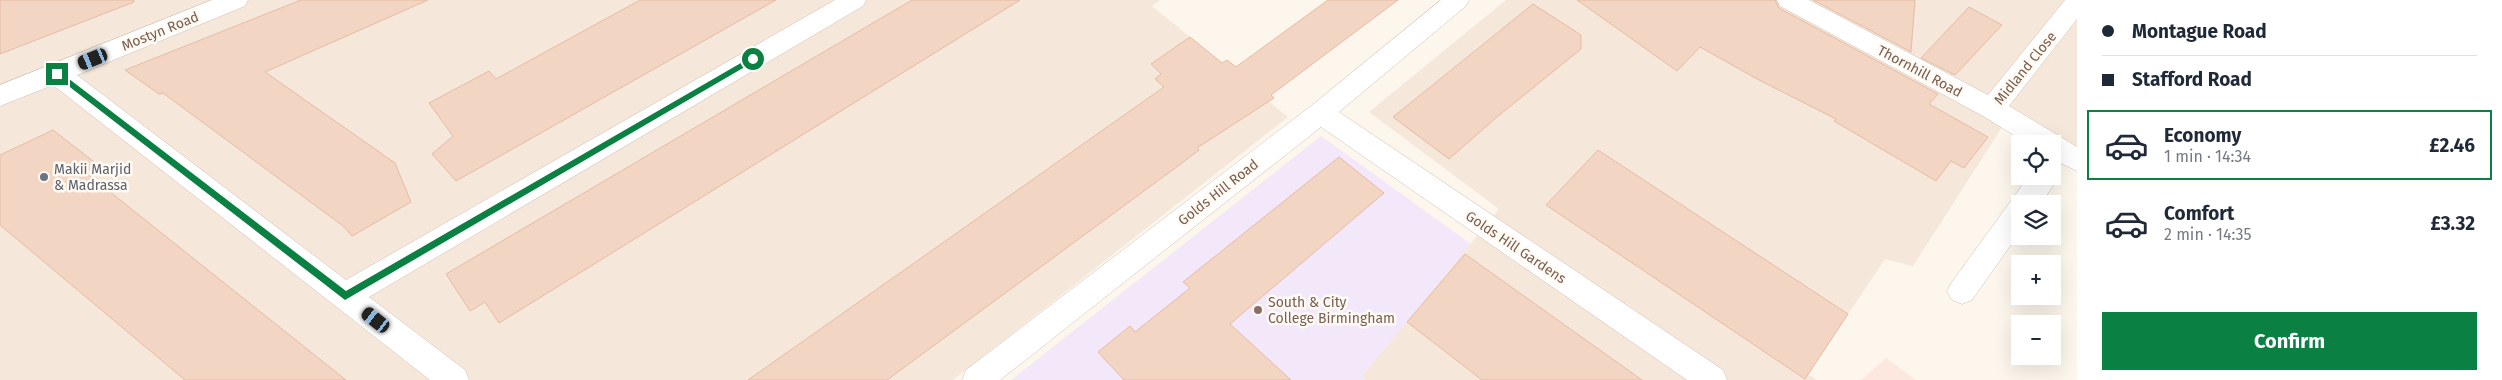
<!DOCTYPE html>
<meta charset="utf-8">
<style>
:root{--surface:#fff;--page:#f2f2f3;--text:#1f2937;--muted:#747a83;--line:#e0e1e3;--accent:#0b8043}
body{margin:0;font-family:"Fira Sans",sans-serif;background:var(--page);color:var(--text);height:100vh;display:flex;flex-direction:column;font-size:19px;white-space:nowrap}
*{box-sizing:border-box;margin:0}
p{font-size:16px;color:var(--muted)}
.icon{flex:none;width:28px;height:28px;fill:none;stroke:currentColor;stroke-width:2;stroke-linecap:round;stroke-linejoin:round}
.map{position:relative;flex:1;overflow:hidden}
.side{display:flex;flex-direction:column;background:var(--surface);width:425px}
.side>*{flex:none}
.hud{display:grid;align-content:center;height:110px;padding:0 25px;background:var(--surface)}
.controls{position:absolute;left:2011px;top:135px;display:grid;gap:10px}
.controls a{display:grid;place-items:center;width:50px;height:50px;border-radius:0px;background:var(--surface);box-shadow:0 5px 20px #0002;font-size:25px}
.end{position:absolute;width:22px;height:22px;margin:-11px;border:6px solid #0b8043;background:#fff;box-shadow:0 0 0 2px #fff}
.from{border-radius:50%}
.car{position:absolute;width:15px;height:30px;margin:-15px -8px;border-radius:6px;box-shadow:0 0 4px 1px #0007;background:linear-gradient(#222 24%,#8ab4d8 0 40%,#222 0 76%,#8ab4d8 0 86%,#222 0)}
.hud b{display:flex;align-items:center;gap:18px;height:48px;font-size:19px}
.hud b+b{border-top:1px solid var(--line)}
.hud i{width:12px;height:12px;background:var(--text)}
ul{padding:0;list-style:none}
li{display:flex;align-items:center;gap:15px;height:70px;margin:0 10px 8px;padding:0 15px;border:2px solid transparent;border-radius:0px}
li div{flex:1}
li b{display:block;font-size:19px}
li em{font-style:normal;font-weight:700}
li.on{border-color:var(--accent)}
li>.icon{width:45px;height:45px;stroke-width:1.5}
.primary-button{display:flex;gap:10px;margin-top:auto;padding:10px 25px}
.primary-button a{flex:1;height:58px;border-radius:0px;background:var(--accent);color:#fff;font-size:20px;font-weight:700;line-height:58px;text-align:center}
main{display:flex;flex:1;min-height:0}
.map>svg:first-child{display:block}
.residential{fill:#f5e8da}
.commercial{fill:#fde8e0}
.education{fill:#f3e8fa}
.building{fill:#f3d5c3;stroke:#e6bba3}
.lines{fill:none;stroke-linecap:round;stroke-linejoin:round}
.minor-casing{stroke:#d1beb0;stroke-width:1}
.minor{fill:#fff;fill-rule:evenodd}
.route{fill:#0b8043}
.worship-dot{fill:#6b7280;stroke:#fffaf3;stroke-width:2}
.education-dot{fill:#8d6e63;stroke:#fffaf3;stroke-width:2}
.labels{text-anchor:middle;stroke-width:5;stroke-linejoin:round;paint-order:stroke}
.street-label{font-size:14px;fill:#7a5c4d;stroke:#fffaf3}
.worship-label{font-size:14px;fill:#5b616d;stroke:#fffaf3;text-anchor:start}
.education-label{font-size:14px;fill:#785e54;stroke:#fffaf3;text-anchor:start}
</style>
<main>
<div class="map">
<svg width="2077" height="380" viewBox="0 0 2077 380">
<rect width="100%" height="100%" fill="#fdf6ec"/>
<path class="residential" d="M 0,0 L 1160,0 L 1152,6 L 1288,117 L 953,380 L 0,380 Z
M 1506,0 L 2077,0 L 2077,153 L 2010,115 L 1913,266 L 1885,259 L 1808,374 L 1817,380 L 1366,380 L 1362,376 L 1499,209 L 1369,112 Z"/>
<path class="commercial" d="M 1886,358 L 1916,380 L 1861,380 Z"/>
<path class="education" d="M 1321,136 L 1471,244 L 1362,376 L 1366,380 L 1011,380 Z"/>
<path class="building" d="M 0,0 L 134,0 L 134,2 L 0,54 Z
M 301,0 L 428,0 L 265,72 L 395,163 L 411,202 L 352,236 L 343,226 L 163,93 L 159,94 L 125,70 Z
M 640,0 L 776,0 L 456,181 L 432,154 L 453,136 L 429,103 L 489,71 L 496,79 Z
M 912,0 L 1020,0 L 499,323 L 485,302 L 470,311 L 446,274 Z
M 1328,0 L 1398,0 L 1271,95 L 1274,98 L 1197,148 L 1199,150 L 1178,166 L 887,380 L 748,380 L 1164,87 L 1155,79 L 1161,74 L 1151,64 L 1190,37 L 1222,63 L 1227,60 L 1236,67 Z
M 1577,0 L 1775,0 L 1779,8 L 1938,94 L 1929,104 L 1988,137 L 1964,168 L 1951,161 L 1936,181 L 1834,121 L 1836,119 L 1759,80 L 1700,47 L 1677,71 Z
M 1813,0 L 1915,0 L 1911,52 Z
M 1533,4 L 1581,35 L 1581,49 L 1497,117 L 1449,159 L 1393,117 Z
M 1969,7 L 2002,25 L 1955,75 L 1921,58 Z
M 53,130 L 98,165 L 85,172 L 346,380 L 185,380 L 0,225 L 0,155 Z
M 1598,150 L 1848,314 L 1805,379 L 1546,205 Z
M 1339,157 L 1384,193 L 1230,324 L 1291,380 L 1124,380 L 1098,352 L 1130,326 L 1135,332 L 1190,288 L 1183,282 Z
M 1465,254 L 1642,380 L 1482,380 L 1407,322 Z"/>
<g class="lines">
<g class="minor-casing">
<path id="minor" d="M 212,0 L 248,0 L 245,6 L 77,75 L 346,280 L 835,0 L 866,0 L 863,6 L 369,297 L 465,370 L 469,380 L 430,380 L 53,85 L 0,106 L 0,85 Z
M 1441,0 L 1469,0 L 1466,6 L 1339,112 L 1723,370 L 1727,380 L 1687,380 L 1321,127 L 1000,380 L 962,380 L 966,370 L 1311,106 Z
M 1777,0 L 1809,0 L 1988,95 L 2065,0 L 2077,0 L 2077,19 L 2009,106 L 2077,147 L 2077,171 L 2052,159 L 2052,144 L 2028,144 L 1983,116 L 1780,6 Z
M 2052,167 L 2059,176 L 2041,204 L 2020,204 L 2020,232 L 1972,300 L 1962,304 L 1952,300 L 1947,291 L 1952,282 L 2029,176 L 2052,176 Z"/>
</g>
<use href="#minor" class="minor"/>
</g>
<path class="route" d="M 753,56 L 756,59 L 755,61 L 345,300 L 53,74 L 60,72 L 346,291 Z"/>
<circle class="worship-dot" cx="44" cy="177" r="5"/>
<circle class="education-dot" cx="1258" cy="310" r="5"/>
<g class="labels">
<g class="street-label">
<text transform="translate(160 31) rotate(-22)" y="5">Mostyn Road</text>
<text transform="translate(2025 68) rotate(-51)" y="5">Midland Close</text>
<text transform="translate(1920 71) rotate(28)" y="5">Thornhill Road</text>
<text transform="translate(1218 192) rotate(-38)" y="5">Golds Hill Road</text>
<text transform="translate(1516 247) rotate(34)" y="5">Golds Hill Gardens</text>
</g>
<g class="worship-label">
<text x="54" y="174">Makii Marjid<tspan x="54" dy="16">&amp; Madrassa</tspan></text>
</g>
<g class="education-label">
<text x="1268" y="307">South &amp; City<tspan x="1268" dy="16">College Birmingham</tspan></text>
</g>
</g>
</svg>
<div class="controls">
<a><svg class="icon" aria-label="locate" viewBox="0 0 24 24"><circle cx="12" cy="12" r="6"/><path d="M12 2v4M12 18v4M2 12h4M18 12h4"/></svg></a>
<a><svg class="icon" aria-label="layers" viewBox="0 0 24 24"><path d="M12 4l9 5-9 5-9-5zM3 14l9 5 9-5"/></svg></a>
<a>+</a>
<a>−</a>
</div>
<i class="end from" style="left:753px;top:59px"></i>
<i class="end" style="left:57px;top:74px"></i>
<i class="car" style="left:93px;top:59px;rotate:248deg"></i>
<i class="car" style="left:376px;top:320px;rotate:308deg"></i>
</div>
<section class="side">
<div class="hud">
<b><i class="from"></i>Montague Road</b>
<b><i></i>Stafford Road</b>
</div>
<ul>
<li class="on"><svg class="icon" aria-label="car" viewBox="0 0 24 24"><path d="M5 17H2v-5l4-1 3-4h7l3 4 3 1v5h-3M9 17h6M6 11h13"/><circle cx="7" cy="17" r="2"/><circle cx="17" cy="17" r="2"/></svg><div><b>Economy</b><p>1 min · 14:34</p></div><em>£2.46</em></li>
<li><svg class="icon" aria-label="car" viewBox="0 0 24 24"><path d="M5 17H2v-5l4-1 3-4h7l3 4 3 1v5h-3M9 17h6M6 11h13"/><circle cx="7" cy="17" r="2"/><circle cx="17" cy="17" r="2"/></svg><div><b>Comfort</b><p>2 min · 14:35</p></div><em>£3.32</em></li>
</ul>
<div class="primary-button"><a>Confirm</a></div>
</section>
</main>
